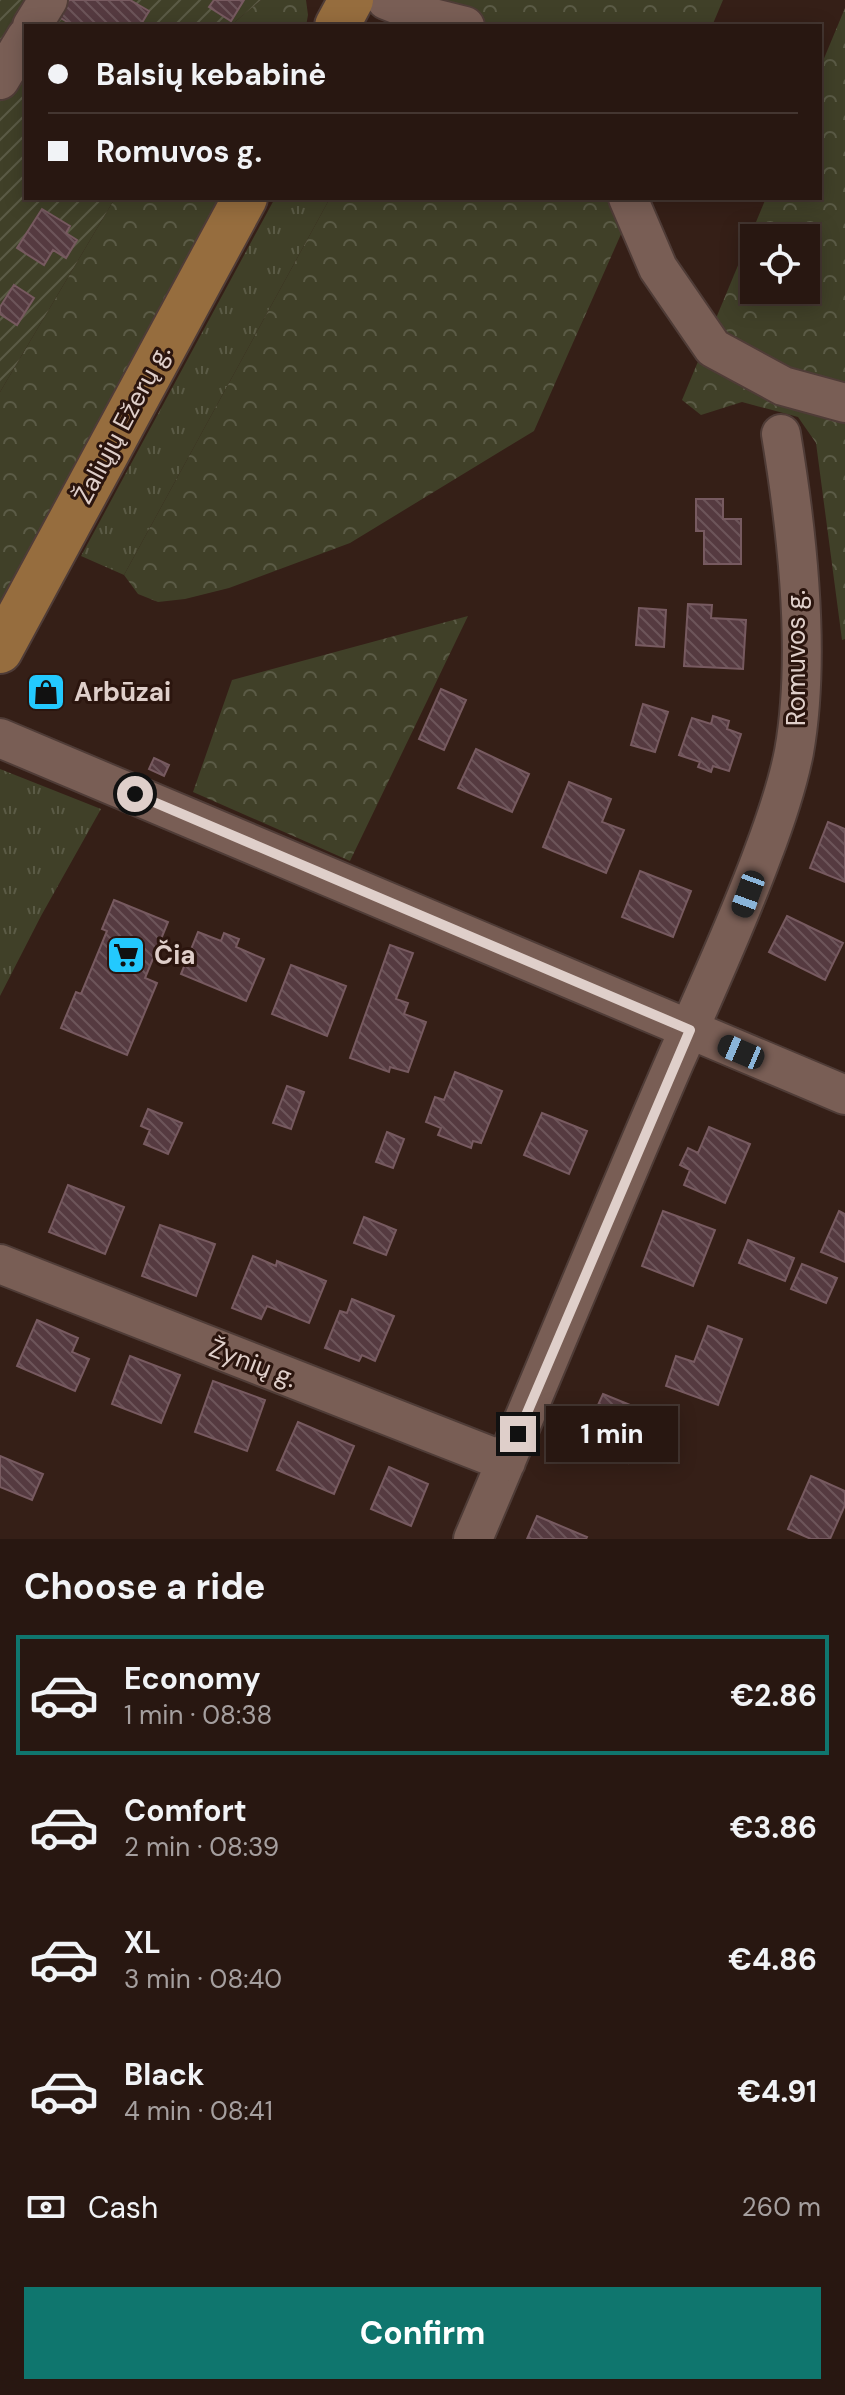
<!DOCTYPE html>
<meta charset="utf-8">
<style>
:root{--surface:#281711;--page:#34241f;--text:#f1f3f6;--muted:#a59f9f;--line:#443631;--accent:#0f766e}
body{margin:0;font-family:"DM Sans",sans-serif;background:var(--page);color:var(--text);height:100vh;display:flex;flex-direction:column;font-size:30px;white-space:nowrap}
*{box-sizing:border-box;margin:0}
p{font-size:26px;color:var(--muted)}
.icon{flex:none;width:44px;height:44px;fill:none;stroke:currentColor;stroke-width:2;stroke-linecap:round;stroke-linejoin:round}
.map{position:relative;height:1539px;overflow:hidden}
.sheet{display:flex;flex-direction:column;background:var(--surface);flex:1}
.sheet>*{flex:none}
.banner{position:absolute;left:24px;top:24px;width:798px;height:176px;border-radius:0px;box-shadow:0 4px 20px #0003,0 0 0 2px var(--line);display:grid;align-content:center;height:176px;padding:0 24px;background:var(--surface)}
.controls{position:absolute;left:740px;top:224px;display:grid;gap:16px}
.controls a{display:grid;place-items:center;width:80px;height:80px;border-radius:0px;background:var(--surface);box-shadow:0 4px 20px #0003,0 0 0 2px var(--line);font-size:40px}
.end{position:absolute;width:36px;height:36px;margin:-18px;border:10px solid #dfcfca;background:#111;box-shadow:0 0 0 4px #111}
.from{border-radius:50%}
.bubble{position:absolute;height:56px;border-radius:0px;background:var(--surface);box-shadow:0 4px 20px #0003,0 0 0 2px var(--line);font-size:26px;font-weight:700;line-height:56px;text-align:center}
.car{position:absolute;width:24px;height:48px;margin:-24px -12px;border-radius:10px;box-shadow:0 0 6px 2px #0007;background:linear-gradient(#222 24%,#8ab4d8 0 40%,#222 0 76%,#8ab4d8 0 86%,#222 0)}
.banner b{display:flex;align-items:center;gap:28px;height:76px;font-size:30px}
.banner b+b{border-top:2px solid var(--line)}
.banner i{width:20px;height:20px;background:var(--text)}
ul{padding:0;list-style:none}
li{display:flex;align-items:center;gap:24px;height:120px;margin:0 16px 12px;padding:0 8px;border:4px solid transparent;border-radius:0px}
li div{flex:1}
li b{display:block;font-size:30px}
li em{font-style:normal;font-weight:700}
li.on{border-color:var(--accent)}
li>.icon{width:72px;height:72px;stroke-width:1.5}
h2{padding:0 24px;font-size:36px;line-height:96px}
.pay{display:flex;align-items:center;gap:20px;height:88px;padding:0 24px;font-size:30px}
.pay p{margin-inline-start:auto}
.primary-button{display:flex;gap:16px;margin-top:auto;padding:16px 24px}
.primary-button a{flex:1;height:92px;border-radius:0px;background:var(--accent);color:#fff;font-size:32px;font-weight:700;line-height:92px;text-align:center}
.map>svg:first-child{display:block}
.grass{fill:url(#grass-tufts)}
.forest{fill:url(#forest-crowns);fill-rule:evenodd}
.garden{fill:url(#garden-furrows)}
.building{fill:url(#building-back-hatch);stroke:#775a60;stroke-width:2}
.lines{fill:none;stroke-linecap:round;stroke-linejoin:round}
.minor-casing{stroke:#4f3c37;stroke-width:42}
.major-casing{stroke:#4f3c37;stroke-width:48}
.minor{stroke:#795e55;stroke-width:38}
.major{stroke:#966d3e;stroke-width:44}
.route{stroke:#dfcfca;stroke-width:10}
.labels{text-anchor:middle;stroke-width:6;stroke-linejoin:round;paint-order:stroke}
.street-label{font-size:26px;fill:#dfcfca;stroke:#2b150e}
.poi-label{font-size:26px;font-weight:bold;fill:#dfcfca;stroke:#2b150e;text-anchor:start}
</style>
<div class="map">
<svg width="845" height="1539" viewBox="0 0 845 1539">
<defs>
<pattern id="grass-tufts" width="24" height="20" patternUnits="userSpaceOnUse" patternTransform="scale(2)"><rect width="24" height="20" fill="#404028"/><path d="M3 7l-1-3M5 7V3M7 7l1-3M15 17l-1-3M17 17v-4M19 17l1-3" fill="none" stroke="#5b5b46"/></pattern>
<pattern id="forest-crowns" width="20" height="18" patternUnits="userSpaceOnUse" patternTransform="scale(2)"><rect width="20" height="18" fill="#404028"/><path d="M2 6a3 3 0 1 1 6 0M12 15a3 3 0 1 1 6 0" fill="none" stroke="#5b5b46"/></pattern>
<pattern id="garden-furrows" width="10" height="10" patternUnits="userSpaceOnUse" patternTransform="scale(2)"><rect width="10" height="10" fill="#404028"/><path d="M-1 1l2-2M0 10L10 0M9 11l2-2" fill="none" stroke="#5b5b46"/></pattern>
<pattern id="building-back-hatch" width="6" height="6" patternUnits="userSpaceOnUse" patternTransform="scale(2)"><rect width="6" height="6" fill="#553a40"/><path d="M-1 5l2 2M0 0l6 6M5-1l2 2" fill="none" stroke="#6d555a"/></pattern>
</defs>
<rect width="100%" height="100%" fill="#351f17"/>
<path class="grass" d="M 275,198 L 330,198 L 124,575 L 81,556 Z
M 0,769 L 101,809 L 41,916 L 0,996 Z"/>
<path class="forest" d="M 261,0 L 306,0 L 308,15 L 306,26 L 230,26 Z
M 438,0 L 723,0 L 712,26 L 424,26 Z
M 845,8 L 845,639 L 842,640 L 816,443 L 798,417 L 742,402 L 701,415 L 682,400 L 766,198 L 820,198 L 820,68 ZM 754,238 L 806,238 L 806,290 L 754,290 Z
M 115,198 L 219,198 L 0,607 L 0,392 Z
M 330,198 L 637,198 L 534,431 L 350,543 L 229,588 L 185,599 L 158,602 L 138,594 L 124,575 Z
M 468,616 L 350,861 L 193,792 L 232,680 Z"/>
<path class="garden" d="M 0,0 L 261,0 L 230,26 L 26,26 L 26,198 L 115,198 L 0,392 Z"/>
<path class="building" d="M 69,0 L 130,0 L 149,11 L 140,26 L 74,26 L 59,17 Z
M 214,0 L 244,0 L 231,21 L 209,7 Z
M 42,209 L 70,226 L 66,233 L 77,240 L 66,258 L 53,250 L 44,265 L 17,248 Z
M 14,285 L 34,298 L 17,325 L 0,314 L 0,307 Z
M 696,499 L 723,499 L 723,519 L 741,519 L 741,564 L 704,564 L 704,531 L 696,531 Z
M 688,604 L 712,605 L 711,618 L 746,620 L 743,669 L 684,666 Z
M 639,608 L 666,610 L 664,647 L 636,645 Z
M 441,689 L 466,700 L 444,750 L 419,739 Z
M 643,704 L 668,712 L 655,752 L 631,745 Z
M 713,716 L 729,721 L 727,729 L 741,734 L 729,771 L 713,766 L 711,772 L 698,767 L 700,762 L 679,755 L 692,718 L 711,724 Z
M 476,749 L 529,774 L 512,812 L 458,788 Z
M 154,758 L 169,765 L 164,776 L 149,769 Z
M 569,782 L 611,799 L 602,822 L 624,830 L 606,873 L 543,847 Z
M 828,822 L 845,829 L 845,882 L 810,868 Z
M 640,871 L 691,891 L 673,937 L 622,917 Z
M 114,900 L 168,922 L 145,978 L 157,983 L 127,1055 L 61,1028 L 76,992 L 81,994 L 107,931 L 102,929 Z
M 787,916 L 843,943 L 825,980 L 769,952 Z
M 198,932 L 221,941 L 224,933 L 239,939 L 236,947 L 264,959 L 246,1001 L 181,974 Z
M 390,945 L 413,953 L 396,999 L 408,1003 L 404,1014 L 426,1022 L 408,1072 L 390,1067 L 389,1072 L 350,1058 Z
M 291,965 L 346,986 L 327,1036 L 272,1014 Z
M 455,1072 L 502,1091 L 481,1143 L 473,1141 L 471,1148 L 438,1135 L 441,1128 L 426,1122 L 435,1097 L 444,1100 Z
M 287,1086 L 304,1092 L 291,1129 L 273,1123 Z
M 148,1109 L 182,1123 L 168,1154 L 144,1144 L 150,1130 L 141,1126 Z
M 542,1113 L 587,1131 L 569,1174 L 524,1155 Z
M 709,1127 L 750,1144 L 725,1203 L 684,1185 L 690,1170 L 680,1165 L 688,1148 L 698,1153 Z
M 387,1132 L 404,1139 L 393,1168 L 376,1162 Z
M 68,1185 L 124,1207 L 105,1254 L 49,1232 Z
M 663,1211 L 715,1230 L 693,1286 L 642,1266 Z
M 839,1211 L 845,1214 L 845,1262 L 821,1252 Z
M 364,1217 L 396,1230 L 386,1255 L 354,1243 Z
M 160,1225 L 215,1244 L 196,1296 L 142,1276 Z
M 748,1240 L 794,1258 L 785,1281 L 739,1263 Z
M 253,1256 L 276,1266 L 277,1261 L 326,1281 L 309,1323 L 267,1306 L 261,1319 L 232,1308 Z
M 802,1264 L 837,1278 L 826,1303 L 791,1289 Z
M 352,1299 L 394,1316 L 375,1361 L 362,1355 L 359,1361 L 325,1348 L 340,1311 L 347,1313 Z
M 37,1320 L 78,1338 L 72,1352 L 89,1359 L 75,1391 L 17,1366 Z
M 708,1326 L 742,1339 L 718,1405 L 666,1386 L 676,1356 L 694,1362 Z
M 130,1356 L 180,1375 L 161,1423 L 112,1404 Z
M 213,1381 L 265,1400 L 247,1451 L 195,1432 Z
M 603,1394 L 655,1415 L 644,1442 L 637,1439 L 628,1463 L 568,1438 L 580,1408 L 594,1414 Z
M 298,1422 L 354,1446 L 334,1494 L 277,1470 Z
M 0,1456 L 43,1474 L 32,1500 L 0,1487 Z
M 389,1467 L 428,1484 L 411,1526 L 371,1509 Z
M 811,1476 L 845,1491 L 845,1505 L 830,1539 L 811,1539 L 788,1529 Z
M 537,1516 L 587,1537 L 586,1539 L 527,1539 Z"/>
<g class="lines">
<g class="minor-casing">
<path id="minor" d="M 386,0 L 429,17 L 465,26
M 32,26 L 48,0
M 0,80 L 26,37
M 628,198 L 658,268 L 713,348 L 783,386 L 845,403
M 0,738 L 845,1095
M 0,1264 L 506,1462
M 473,1539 C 541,1380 606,1220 675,1061 C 705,993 736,926 762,856 C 775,822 787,788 794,752 C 811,656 797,530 781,434"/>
</g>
<g class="major-casing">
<path id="major" d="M 337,26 L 351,0
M 0,651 L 245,198"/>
</g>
<use href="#minor" class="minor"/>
<use href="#major" class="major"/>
</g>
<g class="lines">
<path class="route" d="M 135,794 L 690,1030 L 518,1434"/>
</g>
<defs>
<g id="shop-square" transform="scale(2)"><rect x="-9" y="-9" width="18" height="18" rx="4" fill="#23c9fe" stroke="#2b150e"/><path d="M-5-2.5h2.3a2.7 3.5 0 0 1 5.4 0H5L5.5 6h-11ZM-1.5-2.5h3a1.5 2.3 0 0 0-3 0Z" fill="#111"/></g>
<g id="supermarket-square" transform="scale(2)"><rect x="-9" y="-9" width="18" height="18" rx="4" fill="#23c9fe" stroke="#2b150e"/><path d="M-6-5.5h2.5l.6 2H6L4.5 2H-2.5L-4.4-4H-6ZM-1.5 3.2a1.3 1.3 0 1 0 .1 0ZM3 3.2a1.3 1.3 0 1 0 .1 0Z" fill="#111"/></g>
</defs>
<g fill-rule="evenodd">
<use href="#shop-square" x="46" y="692"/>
<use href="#supermarket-square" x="126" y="955"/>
</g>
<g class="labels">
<g class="street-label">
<text transform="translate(122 424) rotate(-62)" y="9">Žaliųjų Ežerų g.</text>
<text transform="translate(796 658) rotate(-90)" y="9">Romuvos g.</text>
<text transform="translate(253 1363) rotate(21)" y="9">Žynių g.</text>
</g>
<g class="poi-label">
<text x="74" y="701">Arbūzai</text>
<text x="154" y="964">Čia</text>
</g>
</g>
</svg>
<div class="controls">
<a><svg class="icon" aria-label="locate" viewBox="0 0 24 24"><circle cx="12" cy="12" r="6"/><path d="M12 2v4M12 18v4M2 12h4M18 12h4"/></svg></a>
</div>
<i class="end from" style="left:135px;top:794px"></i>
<i class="end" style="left:518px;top:1434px"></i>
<div class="bubble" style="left:546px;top:1406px;width:132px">1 min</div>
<i class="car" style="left:748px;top:894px;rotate:200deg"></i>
<i class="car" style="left:741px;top:1052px;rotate:293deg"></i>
<div class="banner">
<b><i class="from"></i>Balsių kebabinė</b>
<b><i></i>Romuvos g.</b>
</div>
</div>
<section class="sheet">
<h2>Choose a ride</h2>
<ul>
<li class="on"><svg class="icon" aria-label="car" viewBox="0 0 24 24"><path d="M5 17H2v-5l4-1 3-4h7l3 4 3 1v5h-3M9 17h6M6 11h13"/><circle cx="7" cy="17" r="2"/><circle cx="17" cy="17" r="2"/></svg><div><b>Economy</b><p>1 min · 08:38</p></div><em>€2.86</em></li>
<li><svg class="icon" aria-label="car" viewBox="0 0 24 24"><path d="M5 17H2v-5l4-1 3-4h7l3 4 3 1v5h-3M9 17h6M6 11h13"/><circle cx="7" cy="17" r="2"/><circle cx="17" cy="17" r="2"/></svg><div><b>Comfort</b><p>2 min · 08:39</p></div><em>€3.86</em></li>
<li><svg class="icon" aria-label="car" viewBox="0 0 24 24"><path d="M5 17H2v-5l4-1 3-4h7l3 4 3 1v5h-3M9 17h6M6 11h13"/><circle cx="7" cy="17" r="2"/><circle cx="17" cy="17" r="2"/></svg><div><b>XL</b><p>3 min · 08:40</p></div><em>€4.86</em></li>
<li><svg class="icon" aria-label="car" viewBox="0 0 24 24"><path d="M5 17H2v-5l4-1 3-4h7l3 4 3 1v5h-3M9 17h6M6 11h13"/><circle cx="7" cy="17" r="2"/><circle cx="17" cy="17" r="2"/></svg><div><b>Black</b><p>4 min · 08:41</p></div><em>€4.91</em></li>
</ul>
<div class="pay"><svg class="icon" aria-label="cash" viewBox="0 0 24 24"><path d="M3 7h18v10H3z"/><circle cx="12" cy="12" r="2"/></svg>Cash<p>260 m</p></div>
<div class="primary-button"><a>Confirm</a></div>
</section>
